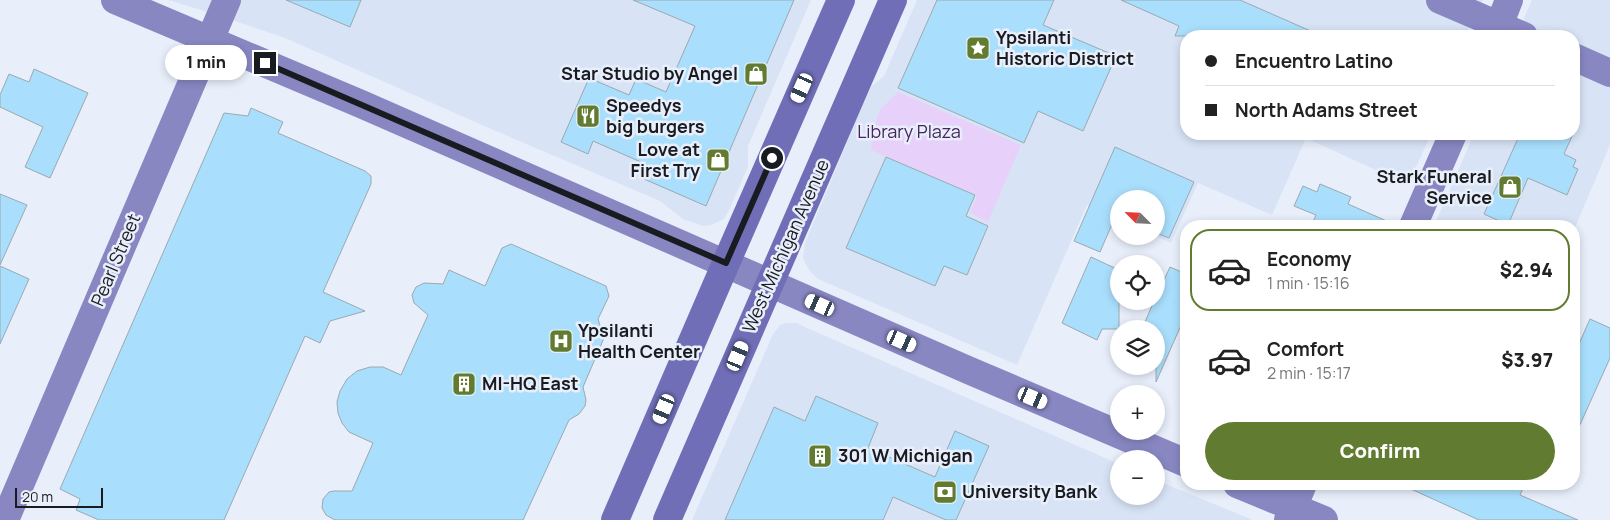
<!DOCTYPE html>
<meta charset="utf-8">
<style>
:root{--surface:#fff;--page:#f6f6f6;--text:#222;--muted:#767676;--line:#e0e0e0;--accent:#617c30}
body{margin:0;font-family:Manrope,sans-serif;background:var(--page);color:var(--text);height:100vh;display:flex;flex-direction:column;font-size:19px;white-space:nowrap}
*{box-sizing:border-box;margin:0}
p{font-size:16px;color:var(--muted)}
.icon{flex:none;width:28px;height:28px;fill:none;stroke:currentColor;stroke-width:2;stroke-linecap:round;stroke-linejoin:round}
.map{position:relative;flex:1;overflow:hidden}
.panel{position:absolute;left:1180px;top:220px;width:400px;height:270px;display:flex;flex-direction:column;background:var(--surface);border-radius:20px;box-shadow:0 2px 8px #0003}
.panel>*{flex:none}
.banner{position:absolute;left:1180px;top:30px;width:400px;height:110px;border-radius:20px;box-shadow:0 2px 8px #0003;display:grid;align-content:center;height:110px;padding:0 25px;background:var(--surface)}
.needle{width:32px;rotate:294deg}
.buttons{position:absolute;left:1110px;top:190px;display:grid;gap:10px}
.buttons a{display:grid;place-items:center;width:55px;height:55px;border-radius:50%;background:var(--surface);box-shadow:0 2px 8px #0003;font-size:25px}
.scale{position:absolute;left:15px;bottom:12px;width:88px;box-sizing:border-box;padding-left:5px;border:2px solid #181b1f;border-top:0;font-size:14px;line-height:18px;white-space:nowrap;color:#181b1f;-webkit-text-stroke:4px #e8effb;paint-order:stroke}
.end{position:absolute;width:22px;height:22px;margin:-11px;border:6px solid #181b1f;background:#fff;box-shadow:0 0 0 2px #fff}
.from{border-radius:50%}
.bubble{position:absolute;height:35px;border-radius:18px;background:var(--surface);box-shadow:0 2px 8px #0003;font-size:16px;font-weight:800;line-height:35px;text-align:center}
.car{position:absolute;width:15px;height:30px;margin:-15px -8px;border-radius:6px;box-shadow:0 0 4px 1px #0007;background:linear-gradient(#fff 24%,#345 0 40%,#fff 0 76%,#345 0 86%,#fff 0)}
.banner b{display:flex;align-items:center;gap:18px;height:48px;font-size:19px}
.banner b+b{border-top:1px solid var(--line)}
.banner i{width:12px;height:12px;background:var(--text)}
ul{padding:9px 0 0;list-style:none}
li{display:flex;align-items:center;gap:15px;height:82px;margin:0 10px 8px;padding:0 15px;border:2px solid transparent;border-radius:20px}
li div{flex:1}
li b{display:block;font-size:19px}
li em{font-style:normal;font-weight:800}
li.on{border-color:var(--accent)}
li>.icon{width:45px;height:45px;stroke-width:1.5}
.action{display:flex;gap:10px;margin-top:auto;padding:10px 25px}
.action a{flex:1;height:58px;border-radius:30px;background:var(--accent);color:#fff;font-size:20px;font-weight:800;line-height:58px;text-align:center}
.map>svg:first-child{display:block}
.built{fill:#d8e4f6}
.green{fill:#e7d0f9}
.building{fill:#a9dffc;stroke:#9ca8af}
.lines{fill:none;stroke-linecap:round;stroke-linejoin:round}
.secondary{stroke:#8887c2;stroke-width:28}
.primary{stroke:#706eb6;stroke-width:28}
.route{stroke:#181b1f;stroke-width:6}
.labels{text-anchor:middle;stroke-width:5;stroke-linejoin:round;paint-order:stroke}
.poi-label{font-size:18px;font-weight:bold;fill:#181b1f;stroke:#e8effb;text-anchor:start}
.park-label{font-size:18px;fill:#47255c;stroke:#e8effb}
.street-label{font-size:18px;fill:#181b1f;stroke:#e8effb}
</style>
<div class="map">
<svg width="1610" height="520" viewBox="0 0 1610 520">
<rect width="100%" height="100%" fill="#e8effb"/>
<path class="built" d="M 168,0 L 811,0 L 748,146 L 748,167 L 730,208 L 724,219 L 711,225 L 703,226 L 683,219 L 660,201 L 491,129 L 285,38 L 214,14 Z
M 917,0 L 1483,0 L 1465,36 L 1186,36 L 1186,134 L 1431,134 L 1408,185 L 1306,138 L 1272,215 L 1198,183 L 1171,243 L 1155,236 L 1156,236 L 1156,199 L 1119,199 L 1119,220 L 1087,205 L 1017,365 L 818,279 L 809,270 L 803,258 L 805,243 L 862,106 L 872,86 L 884,76 Z
M 1532,0 L 1610,0 L 1610,145 L 1574,230 L 1574,226 L 1434,226 L 1474,134 L 1574,134 L 1574,36 L 1516,36 Z
M 786,323 L 797,323 L 805,327 L 1119,464 L 1119,496 L 1156,496 L 1156,480 L 1253,520 L 692,520 L 773,334 L 780,325 Z"/>
<path class="green" d="M 898,92 L 1021,145 L 988,222 L 970,213 L 977,195 L 871,150 L 873,129 L 880,110 Z"/>
<path class="building" d="M 286,0 L 361,0 L 350,27 Z
M 633,0 L 794,0 L 706,206 L 644,179 L 650,166 L 593,141 L 588,154 L 561,142 L 589,78 L 629,95 L 636,79 L 666,92 L 695,26 Z
M 937,0 L 1054,0 L 1043,25 L 1116,56 L 1083,131 L 1038,111 L 1024,143 L 898,88 Z
M 1121,0 L 1240,0 L 1322,36 L 1175,36 L 1179,26 Z
M 34,69 L 88,93 L 50,178 L 25,167 L 43,127 L 0,107 L 0,95 L 9,74 L 29,82 Z
M 251,108 L 283,122 L 278,133 L 365,171 L 371,176 L 371,184 L 323,292 L 365,311 L 330,321 L 320,343 L 305,336 L 224,520 L 99,520 L 76,510 L 80,499 L 60,489 L 224,113 L 248,116 Z
M 1520,134 L 1573,134 L 1564,154 L 1576,160 L 1573,167 L 1578,169 L 1567,195 L 1528,178 L 1508,225 L 1484,214 Z
M 1115,147 L 1194,182 L 1169,238 L 1156,233 L 1156,199 L 1119,199 L 1119,216 L 1116,215 L 1100,252 L 1074,241 Z
M 886,157 L 975,195 L 966,216 L 988,226 L 967,275 L 944,266 L 935,286 L 846,248 Z
M 1320,184 L 1351,197 L 1348,204 L 1398,226 L 1311,226 L 1316,215 L 1294,206 L 1303,186 L 1317,192 Z
M 0,194 L 27,205 L 0,265 Z
M 511,244 L 606,286 L 609,296 L 598,319 L 604,338 L 583,387 L 586,400 L 585,406 L 579,414 L 569,420 L 523,520 L 335,520 L 326,515 L 322,508 L 323,499 L 329,492 L 334,491 L 352,491 L 373,443 L 349,432 L 342,423 L 338,413 L 337,402 L 340,391 L 347,379 L 357,371 L 370,367 L 383,367 L 401,375 L 428,315 L 414,303 L 412,295 L 416,287 L 424,283 L 443,284 L 449,270 L 485,286 L 502,248 Z
M 1091,257 L 1119,270 L 1119,329 L 1102,329 L 1097,340 L 1062,323 Z
M 0,266 L 29,279 L 0,344 Z
M 1170,267 L 1186,274 L 1186,314 L 1156,382 L 1156,329 L 1142,329 L 1154,301 L 1156,301 L 1156,297 Z
M 1590,319 L 1610,328 L 1610,358 L 1574,438 L 1574,355 Z
M 816,396 L 878,423 L 868,448 L 935,477 L 955,431 L 989,446 L 956,520 L 946,520 L 893,497 L 883,520 L 725,520 L 774,407 L 805,421 Z
M 1400,484 L 1525,484 L 1520,495 L 1578,520 L 1479,520 Z"/>
<g class="lines">
<path class="secondary" d="M 115,0 L 361,104 L 968,370 L 1186,463
M 1440,0 L 1524,36
M 1495,36 L 1509,0
M 1574,57 L 1610,73
M 1413,226 L 1453,134
M 1237,484 L 1324,520
M 5,520 L 227,0
M 1288,520 L 1303,484"/>
<path class="primary" d="M 615,520 L 726,263 L 841,0
M 667,520 L 893,0"/>
</g>
<g class="lines">
<path class="route" d="M 265,63 L 726,263 L 772,158"/>
</g>
<defs>
<g id="sight-square" transform="scale(1.25)"><rect x="-9" y="-9" width="18" height="18" rx="4" fill="#617c30" stroke="#e8effb"/><path d="M0-6L1.8-2.2L6-1.7L2.9 1.2L3.7 5.4L0 3.3L-3.7 5.4L-2.9 1.2L-6-1.7L-1.8-2.2Z" fill="#fff"/></g>
<g id="shop-square" transform="scale(1.25)"><rect x="-9" y="-9" width="18" height="18" rx="4" fill="#617c30" stroke="#e8effb"/><path d="M-5-2.5h2.3a2.7 3.5 0 0 1 5.4 0H5L5.5 6h-11ZM-1.5-2.5h3a1.5 2.3 0 0 0-3 0Z" fill="#fff"/></g>
<g id="restaurant-square" transform="scale(1.25)"><rect x="-9" y="-9" width="18" height="18" rx="4" fill="#617c30" stroke="#e8effb"/><path d="M-5-6h1v4h1v-4h1v4h1v-4h1v5L-1.5 .5V6h-2V.5L-5-1ZM5-6V6H3V1.5H1.5Q1.5-4 5-6Z" fill="#fff"/></g>
<g id="hospital-square" transform="scale(1.25)"><rect x="-9" y="-9" width="18" height="18" rx="4" fill="#617c30" stroke="#e8effb"/><path d="M-5-5h3v3.5h4V-5h3V5h-3V1.5h-4V5h-3Z" fill="#fff"/></g>
<g id="building-square" transform="scale(1.25)"><rect x="-9" y="-9" width="18" height="18" rx="4" fill="#617c30" stroke="#e8effb"/><path d="M-4-6H4V6H1V3H-1V6H-4ZM-2.5-4.3h1.7v1.8h-1.7ZM.8-4.3h1.7v1.8H.8ZM-2.5-1h1.7V.8h-1.7ZM.8-1h1.7V.8H.8Z" fill="#fff"/></g>
<g id="bank-square" transform="scale(1.25)"><rect x="-9" y="-9" width="18" height="18" rx="4" fill="#617c30" stroke="#e8effb"/><path d="M-6-4H6V4H-6ZM0-2.3a2.3 2.3 0 1 0 0 4.6a2.3 2.3 0 1 0 0-4.6Z" fill="#fff"/></g>
</defs>
<g fill-rule="evenodd">
<use href="#sight-square" x="978" y="48"/>
<use href="#shop-square" x="756" y="74"/>
<use href="#restaurant-square" x="588" y="116"/>
<use href="#shop-square" x="718" y="160"/>
<use href="#shop-square" x="1510" y="187"/>
<use href="#hospital-square" x="561" y="341"/>
<use href="#building-square" x="464" y="384"/>
<use href="#building-square" x="820" y="456"/>
<use href="#bank-square" x="945" y="492"/>
</g>
<g class="labels">
<g class="poi-label">
<text x="996" y="44">Ypsilanti<tspan x="996" dy="21">Historic District</tspan></text>
<text x="738" y="80" text-anchor="end">Star Studio by Angel</text>
<text x="606" y="112">Speedys<tspan x="606" dy="21">big burgers</tspan></text>
<text x="700" y="156" text-anchor="end">Love at<tspan x="700" dy="21">First Try</tspan></text>
<text x="1492" y="183" text-anchor="end">Stark Funeral<tspan x="1492" dy="21">Service</tspan></text>
<text x="578" y="337">Ypsilanti<tspan x="578" dy="21">Health Center</tspan></text>
<text x="482" y="390">MI-HQ East</text>
<text x="838" y="462">301 W Michigan</text>
<text x="962" y="498">University Bank</text>
</g>
<g class="park-label">
<text x="909" y="138">Library Plaza</text>
</g>
<g class="street-label">
<text transform="translate(786 246) rotate(-66)" y="6">West Michigan Avenue</text>
<text transform="translate(116 260) rotate(-67)" y="6">Pearl Street</text>
</g>
</g>
</svg>
<div class="buttons">
<a><svg class="needle" viewBox="-14 -14 28 28"><path d="M0-13l5 13h-10z" fill="#e53935"/><path d="M0 13l5-13h-10z" fill="#767676"/></svg></a>
<a><svg class="icon" aria-label="locate" viewBox="0 0 24 24"><circle cx="12" cy="12" r="6"/><path d="M12 2v4M12 18v4M2 12h4M18 12h4"/></svg></a>
<a><svg class="icon" aria-label="layers" viewBox="0 0 24 24"><path d="M12 4l9 5-9 5-9-5zM3 14l9 5 9-5"/></svg></a>
<a>+</a>
<a>−</a>
</div>
<div class="scale">20 m</div>
<i class="end from" style="left:772px;top:158px"></i>
<i class="end" style="left:265px;top:63px"></i>
<div class="bubble" style="left:165px;top:45px;width:82px">1 min</div>
<i class="car" style="left:802px;top:88px;rotate:204deg"></i>
<i class="car" style="left:820px;top:305px;rotate:294deg"></i>
<i class="car" style="left:902px;top:341px;rotate:114deg"></i>
<i class="car" style="left:738px;top:356px;rotate:23deg"></i>
<i class="car" style="left:1033px;top:398px;rotate:113deg"></i>
<i class="car" style="left:664px;top:409px;rotate:203deg"></i>
<div class="banner">
<b><i class="from"></i>Encuentro Latino</b>
<b><i></i>North Adams Street</b>
</div>
<section class="panel">
<ul>
<li class="on"><svg class="icon" aria-label="car" viewBox="0 0 24 24"><path d="M5 17H2v-5l4-1 3-4h7l3 4 3 1v5h-3M9 17h6M6 11h13"/><circle cx="7" cy="17" r="2"/><circle cx="17" cy="17" r="2"/></svg><div><b>Economy</b><p>1 min · 15:16</p></div><em>$2.94</em></li>
<li><svg class="icon" aria-label="car" viewBox="0 0 24 24"><path d="M5 17H2v-5l4-1 3-4h7l3 4 3 1v5h-3M9 17h6M6 11h13"/><circle cx="7" cy="17" r="2"/><circle cx="17" cy="17" r="2"/></svg><div><b>Comfort</b><p>2 min · 15:17</p></div><em>$3.97</em></li>
</ul>
<div class="action"><a>Confirm</a></div>
</section>
</div>
